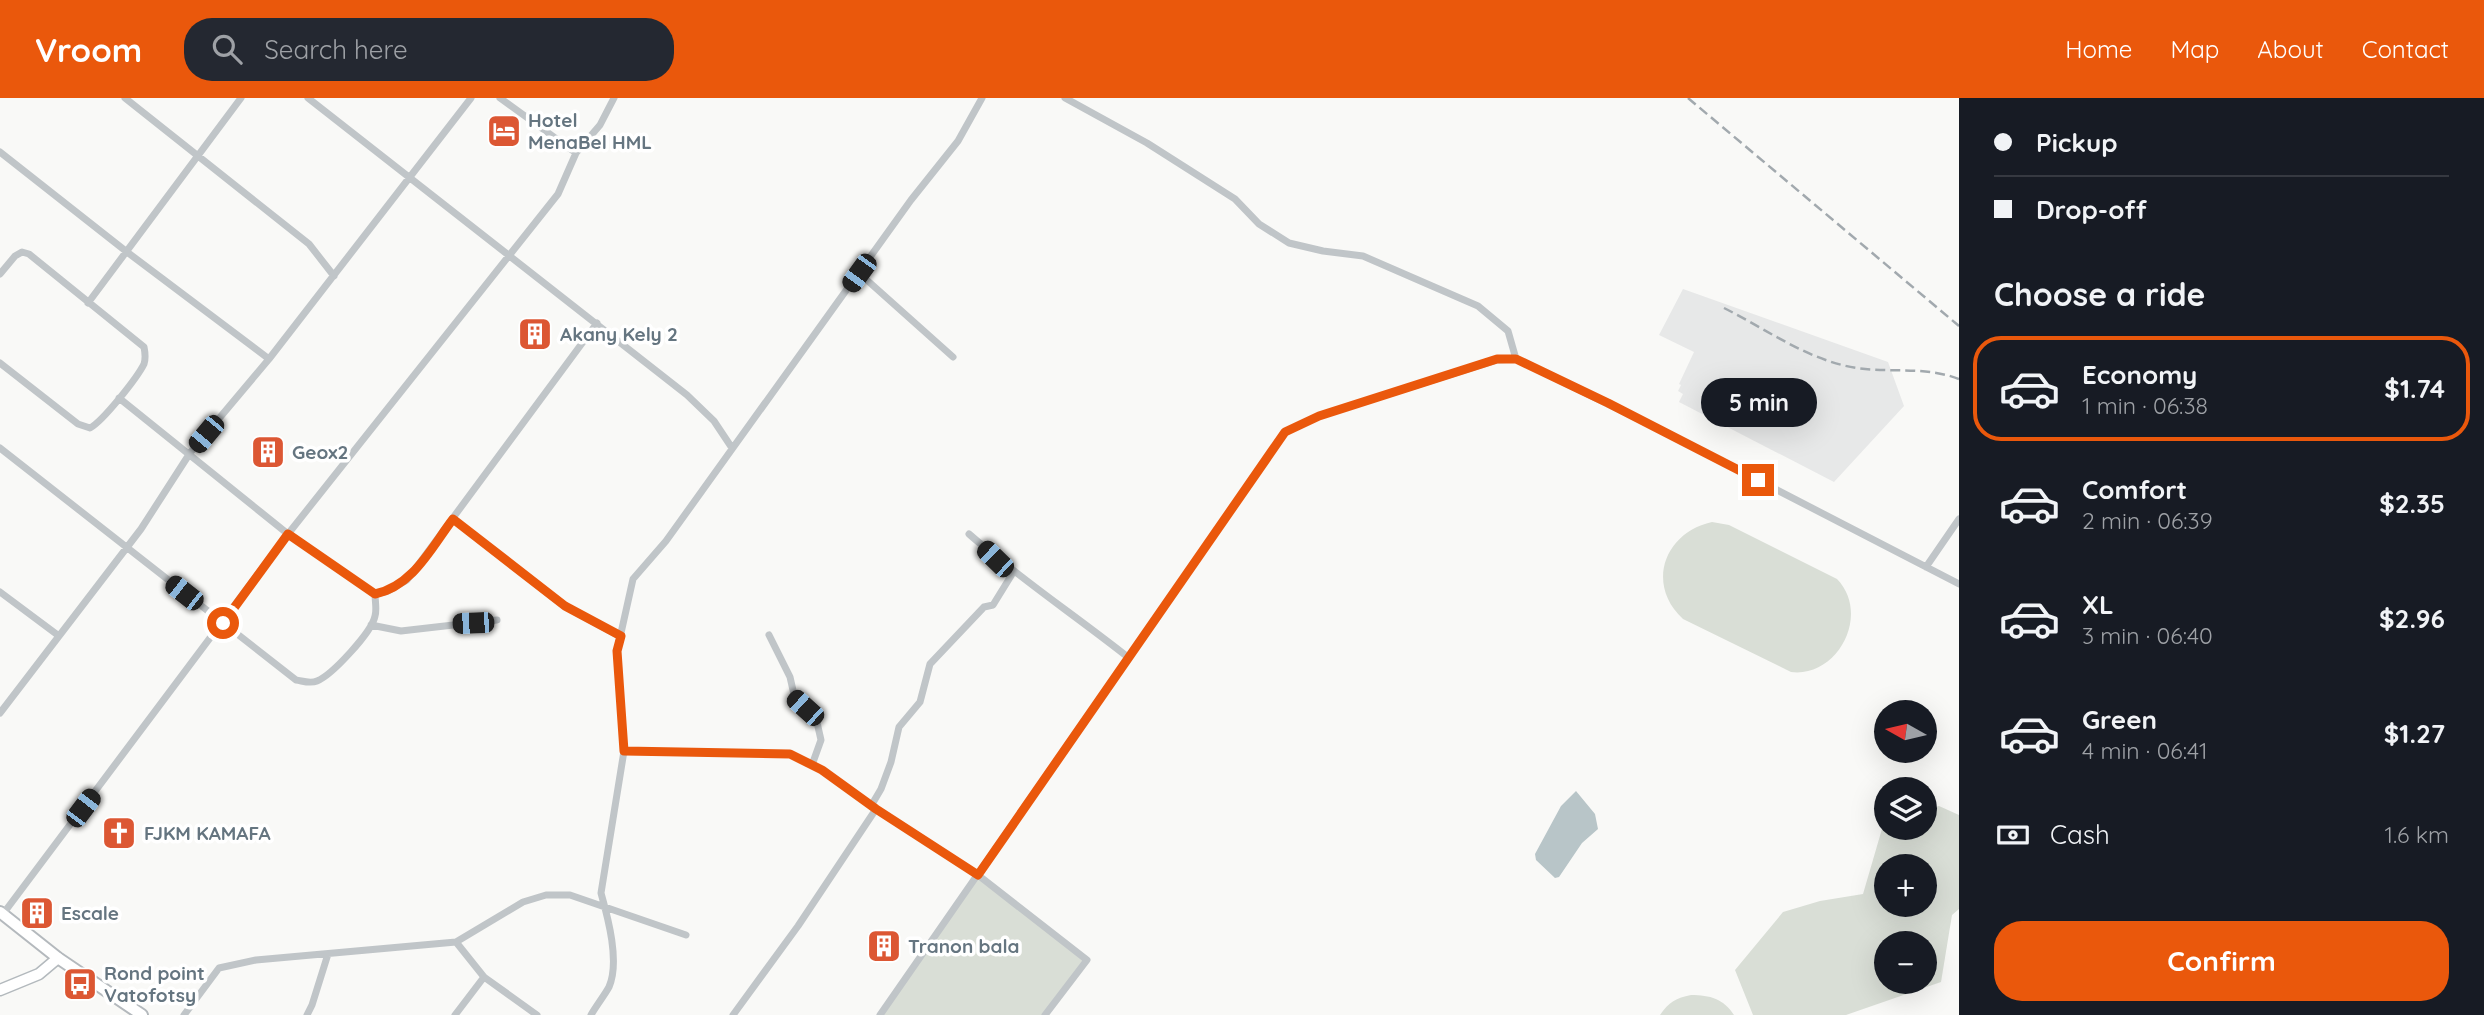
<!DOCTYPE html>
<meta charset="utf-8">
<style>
:root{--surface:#171b24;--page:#242831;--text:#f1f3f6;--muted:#9ea1a6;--line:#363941;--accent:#ea580c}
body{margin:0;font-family:Quicksand,sans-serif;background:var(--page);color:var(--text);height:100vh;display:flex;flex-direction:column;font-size:26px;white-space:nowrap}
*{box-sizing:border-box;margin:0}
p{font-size:23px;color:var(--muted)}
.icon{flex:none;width:38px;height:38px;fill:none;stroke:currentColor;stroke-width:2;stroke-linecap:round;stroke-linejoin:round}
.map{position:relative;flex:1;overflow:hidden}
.drawer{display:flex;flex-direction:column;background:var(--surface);width:525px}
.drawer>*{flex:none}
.guide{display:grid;align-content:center;height:154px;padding:0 35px;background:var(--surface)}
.needle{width:46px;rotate:278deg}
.buttons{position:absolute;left:1874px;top:602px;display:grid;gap:14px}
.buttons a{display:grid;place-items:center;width:63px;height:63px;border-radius:50%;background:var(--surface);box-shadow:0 7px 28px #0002;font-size:35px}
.end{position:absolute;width:32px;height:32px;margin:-16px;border:9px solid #ea580c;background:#fff;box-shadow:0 0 0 4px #fff}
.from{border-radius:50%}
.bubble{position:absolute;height:49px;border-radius:24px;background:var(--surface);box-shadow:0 7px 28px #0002;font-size:23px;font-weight:700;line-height:49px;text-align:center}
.car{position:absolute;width:21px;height:42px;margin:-21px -10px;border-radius:9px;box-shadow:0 0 5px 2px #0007;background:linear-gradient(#222 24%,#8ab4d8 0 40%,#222 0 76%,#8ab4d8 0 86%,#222 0)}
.guide b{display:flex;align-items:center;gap:24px;height:66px;font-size:26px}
.guide b+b{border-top:2px solid var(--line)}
.guide i{width:18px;height:18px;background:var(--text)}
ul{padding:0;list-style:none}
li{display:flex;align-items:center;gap:21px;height:105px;margin:0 14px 10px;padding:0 21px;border:4px solid transparent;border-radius:28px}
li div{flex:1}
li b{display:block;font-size:26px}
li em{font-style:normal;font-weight:700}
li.current{border-color:var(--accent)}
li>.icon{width:63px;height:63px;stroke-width:1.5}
h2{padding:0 35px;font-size:32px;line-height:84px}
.pay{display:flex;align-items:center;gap:18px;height:77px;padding:0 35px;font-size:26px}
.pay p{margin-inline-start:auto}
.action{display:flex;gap:14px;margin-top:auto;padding:14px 35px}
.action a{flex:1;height:80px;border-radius:28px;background:var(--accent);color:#fff;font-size:28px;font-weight:700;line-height:80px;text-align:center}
header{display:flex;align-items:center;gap:42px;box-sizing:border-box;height:98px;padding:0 35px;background:var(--accent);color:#fff}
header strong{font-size:33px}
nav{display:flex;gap:38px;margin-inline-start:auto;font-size:24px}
.search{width:490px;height:63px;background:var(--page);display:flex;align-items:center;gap:18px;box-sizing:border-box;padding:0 24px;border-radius:28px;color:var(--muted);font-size:26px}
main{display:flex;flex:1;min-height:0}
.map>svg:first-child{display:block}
.built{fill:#e7e8e8}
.green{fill:#d9ded6;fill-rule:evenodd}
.water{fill:#b8c5c8}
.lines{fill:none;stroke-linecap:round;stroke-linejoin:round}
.secondary-casing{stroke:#b3b9bd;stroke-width:13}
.primary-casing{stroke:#b4b9bd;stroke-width:14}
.street{stroke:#c0c5c8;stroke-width:7}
.secondary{stroke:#fff;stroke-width:10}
.primary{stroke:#fff;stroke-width:10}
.rail{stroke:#a2a9ae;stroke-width:2.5;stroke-dasharray:10 5;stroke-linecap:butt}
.route{stroke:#ea580c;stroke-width:9}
.labels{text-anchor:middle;stroke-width:7;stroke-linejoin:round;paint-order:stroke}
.poi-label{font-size:19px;font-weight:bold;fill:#657580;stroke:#fff;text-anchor:start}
</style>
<header>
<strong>Vroom</strong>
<div class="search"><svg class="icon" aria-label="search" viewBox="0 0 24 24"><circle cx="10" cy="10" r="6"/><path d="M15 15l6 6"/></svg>Search here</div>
<nav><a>Home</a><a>Map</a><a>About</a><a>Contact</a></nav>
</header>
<main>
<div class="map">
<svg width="1959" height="917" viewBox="0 0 1959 917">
<rect width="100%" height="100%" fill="#f9f9f7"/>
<path class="built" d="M 1683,191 L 1888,264 L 1904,308 L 1834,384 L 1679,304 L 1683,296 L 1678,293 L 1681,287 L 1679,286 L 1694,254 L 1659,237 Z"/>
<path class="green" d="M 1712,424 L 1729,427 L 1837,481 C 1871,516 1838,580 1791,574 L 1683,521 C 1645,486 1665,434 1712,424 Z
M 1939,708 L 1959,717 L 1959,811 L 1952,817 L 1941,884 L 1846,917 L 1753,917 L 1735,872 L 1783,814 L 1820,803 L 1863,796 L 1884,724 L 1886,723 L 1886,730 L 1925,730 L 1925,712 ZM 1886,768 L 1925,768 L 1925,807 L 1886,807 ZM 1886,845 L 1925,845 L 1925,884 L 1886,884 Z
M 978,777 L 1087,862 L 1045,917 L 880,917 Z
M 1691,897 C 1710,897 1724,901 1734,917 L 1660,917 C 1669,904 1676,900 1691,897 Z"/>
<path class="water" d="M 1576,693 L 1595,716 L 1598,731 L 1582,745 L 1559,779 L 1555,780 L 1536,762 L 1535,756 L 1561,708 Z"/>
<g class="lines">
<g class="secondary-casing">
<path id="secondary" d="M 0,892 L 39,876 L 58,860"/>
</g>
<g class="primary-casing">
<path id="primary" d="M 0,814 L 58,860 L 142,917"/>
</g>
<path class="street" d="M 125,0 L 309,146 L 334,178
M 308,0 L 687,297 L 714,323 L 732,350
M 500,0 L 576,55
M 1065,0 L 1147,45 L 1235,101 L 1259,126 L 1289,145 L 1323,153 L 1363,158 L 1478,208 L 1508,233 L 1516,261
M 0,54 L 127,154 L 269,261
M 859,175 L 953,259
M 0,176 L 15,158 L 22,154 L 29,156 L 144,249 C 145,254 146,260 144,266 C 137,280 103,323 90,330 L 78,326 L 0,265
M 88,205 L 241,0
M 119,300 L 288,436 L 375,496 L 388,493 L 407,482 L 597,225
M 0,350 L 296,582 C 303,583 310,586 317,583 C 332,577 372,534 375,518 C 377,512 375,503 375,496
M 453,421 L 564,508 L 621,539
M 969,436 C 1019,480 1076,518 1129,560
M 1926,469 L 1959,421
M 0,494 L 59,538
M 371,527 L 401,533 L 497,522
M 769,537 L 790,579 L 795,601 L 816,620 L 821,642 L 812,667
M 0,615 L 141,431 L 190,355 L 269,261 L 471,0
M 624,653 L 790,656 L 822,672 L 876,711 L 978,777 L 1087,862 L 1045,917
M 871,708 L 881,691 L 891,664 L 899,629 L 920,604 L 930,566 L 984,509 L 993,507 L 1014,473
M 3,816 L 288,436 L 558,96 L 576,55 L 600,27 L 614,0
M 456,844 L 484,879 L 537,917
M 184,917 L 219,870 L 256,862 L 456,844 L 523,804 L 546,797 L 570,797 L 686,837
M 307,917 L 312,907 L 328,856
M 455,917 L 484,879
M 591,917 C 596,908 604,898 609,889 C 620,864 608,820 601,795 L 624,653 L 617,553 L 633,481 L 666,443 L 911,102 L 958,43 L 982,0
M 733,917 L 798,828 L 876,711
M 880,917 L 1285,334 L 1319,318 L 1497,262 L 1516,261 L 1661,332 L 1959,486"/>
<use href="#secondary" class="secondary"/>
<use href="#primary" class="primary"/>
<path class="rail" d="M 1688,0 L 1959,228
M 1724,210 C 1766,231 1809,263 1857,270 C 1892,275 1925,268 1959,281"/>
</g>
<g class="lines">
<path class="route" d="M 223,525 L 288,436 L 375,496 C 413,488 431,450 453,421 L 565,508 L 621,538 L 617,553 L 624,653 L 790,656 L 822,672 L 876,711 L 978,777 L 1285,334 L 1319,318 L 1497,261 L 1516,261 L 1608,305 L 1758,382"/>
</g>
<defs>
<g id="hotel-square" transform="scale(1.75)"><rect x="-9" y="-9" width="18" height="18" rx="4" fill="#dc5733" stroke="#fff"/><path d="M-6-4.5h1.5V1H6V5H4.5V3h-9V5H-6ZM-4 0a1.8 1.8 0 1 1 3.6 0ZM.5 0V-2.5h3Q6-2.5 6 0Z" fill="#fff"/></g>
<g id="building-square" transform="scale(1.75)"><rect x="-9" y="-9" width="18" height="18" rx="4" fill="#dc5733" stroke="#fff"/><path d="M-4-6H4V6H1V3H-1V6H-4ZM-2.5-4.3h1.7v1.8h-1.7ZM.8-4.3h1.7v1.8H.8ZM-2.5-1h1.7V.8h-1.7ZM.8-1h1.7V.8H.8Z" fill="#fff"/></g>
<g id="church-square" transform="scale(1.75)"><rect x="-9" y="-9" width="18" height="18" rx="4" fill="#dc5733" stroke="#fff"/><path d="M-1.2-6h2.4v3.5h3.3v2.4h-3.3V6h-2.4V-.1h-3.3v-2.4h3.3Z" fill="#fff"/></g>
<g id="bus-square" transform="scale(1.75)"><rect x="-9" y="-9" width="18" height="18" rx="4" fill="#dc5733" stroke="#fff"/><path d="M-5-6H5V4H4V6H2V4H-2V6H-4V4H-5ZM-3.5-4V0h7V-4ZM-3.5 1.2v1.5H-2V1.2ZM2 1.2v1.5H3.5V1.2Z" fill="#fff"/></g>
</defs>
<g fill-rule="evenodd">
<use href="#hotel-square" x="504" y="33"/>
<use href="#building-square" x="535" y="236"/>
<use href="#building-square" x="268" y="354"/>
<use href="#church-square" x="119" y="735"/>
<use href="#building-square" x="37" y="815"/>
<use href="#building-square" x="884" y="848"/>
<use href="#bus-square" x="80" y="886"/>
</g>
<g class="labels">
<g class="poi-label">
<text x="528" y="29">Hotel<tspan x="528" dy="22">MenaBel HML</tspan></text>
<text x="560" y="243">Akany Kely 2</text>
<text x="292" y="361">Geox2</text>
<text x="144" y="742">FJKM KAMAFA</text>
<text x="61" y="822">Escale</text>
<text x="908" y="855">Tranon bala</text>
<text x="104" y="882">Rond point<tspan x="104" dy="22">Vatofotsy</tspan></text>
</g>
</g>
</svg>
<div class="buttons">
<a><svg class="needle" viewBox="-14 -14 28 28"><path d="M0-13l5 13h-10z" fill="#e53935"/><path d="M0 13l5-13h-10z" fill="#9ea1a6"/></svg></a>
<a><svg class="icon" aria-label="layers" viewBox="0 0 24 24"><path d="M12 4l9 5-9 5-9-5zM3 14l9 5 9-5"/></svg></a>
<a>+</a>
<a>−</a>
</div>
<i class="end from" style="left:223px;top:525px"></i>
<i class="end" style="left:1758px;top:382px"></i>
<div class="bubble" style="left:1701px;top:280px;width:116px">5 min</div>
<i class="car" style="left:859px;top:175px;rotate:216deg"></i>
<i class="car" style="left:206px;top:336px;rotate:220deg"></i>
<i class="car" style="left:995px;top:461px;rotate:314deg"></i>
<i class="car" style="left:184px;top:495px;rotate:308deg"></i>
<i class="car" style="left:473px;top:525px;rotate:268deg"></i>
<i class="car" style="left:805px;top:610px;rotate:312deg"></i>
<i class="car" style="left:83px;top:710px;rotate:37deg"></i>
</div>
<section class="drawer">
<div class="guide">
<b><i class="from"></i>Pickup</b>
<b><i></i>Drop-off</b>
</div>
<h2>Choose a ride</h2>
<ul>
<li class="current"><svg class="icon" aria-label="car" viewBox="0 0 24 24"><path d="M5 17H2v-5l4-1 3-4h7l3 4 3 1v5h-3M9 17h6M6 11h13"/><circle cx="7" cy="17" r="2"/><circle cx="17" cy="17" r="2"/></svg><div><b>Economy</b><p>1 min · 06:38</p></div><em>$1.74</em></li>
<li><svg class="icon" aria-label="car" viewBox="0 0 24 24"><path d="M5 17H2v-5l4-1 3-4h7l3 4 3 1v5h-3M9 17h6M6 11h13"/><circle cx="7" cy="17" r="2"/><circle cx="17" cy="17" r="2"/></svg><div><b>Comfort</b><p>2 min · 06:39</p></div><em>$2.35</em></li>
<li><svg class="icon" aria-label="car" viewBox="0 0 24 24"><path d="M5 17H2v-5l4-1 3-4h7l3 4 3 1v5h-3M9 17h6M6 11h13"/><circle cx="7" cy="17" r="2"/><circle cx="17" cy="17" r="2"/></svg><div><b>XL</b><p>3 min · 06:40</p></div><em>$2.96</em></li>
<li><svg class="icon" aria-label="car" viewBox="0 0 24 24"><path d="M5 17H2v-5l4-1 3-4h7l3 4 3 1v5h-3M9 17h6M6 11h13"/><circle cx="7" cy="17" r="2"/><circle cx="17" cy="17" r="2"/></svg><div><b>Green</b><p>4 min · 06:41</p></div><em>$1.27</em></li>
</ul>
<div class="pay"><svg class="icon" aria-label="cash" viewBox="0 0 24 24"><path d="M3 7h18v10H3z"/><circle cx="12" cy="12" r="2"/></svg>Cash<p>1.6 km</p></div>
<div class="action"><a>Confirm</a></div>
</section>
</main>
